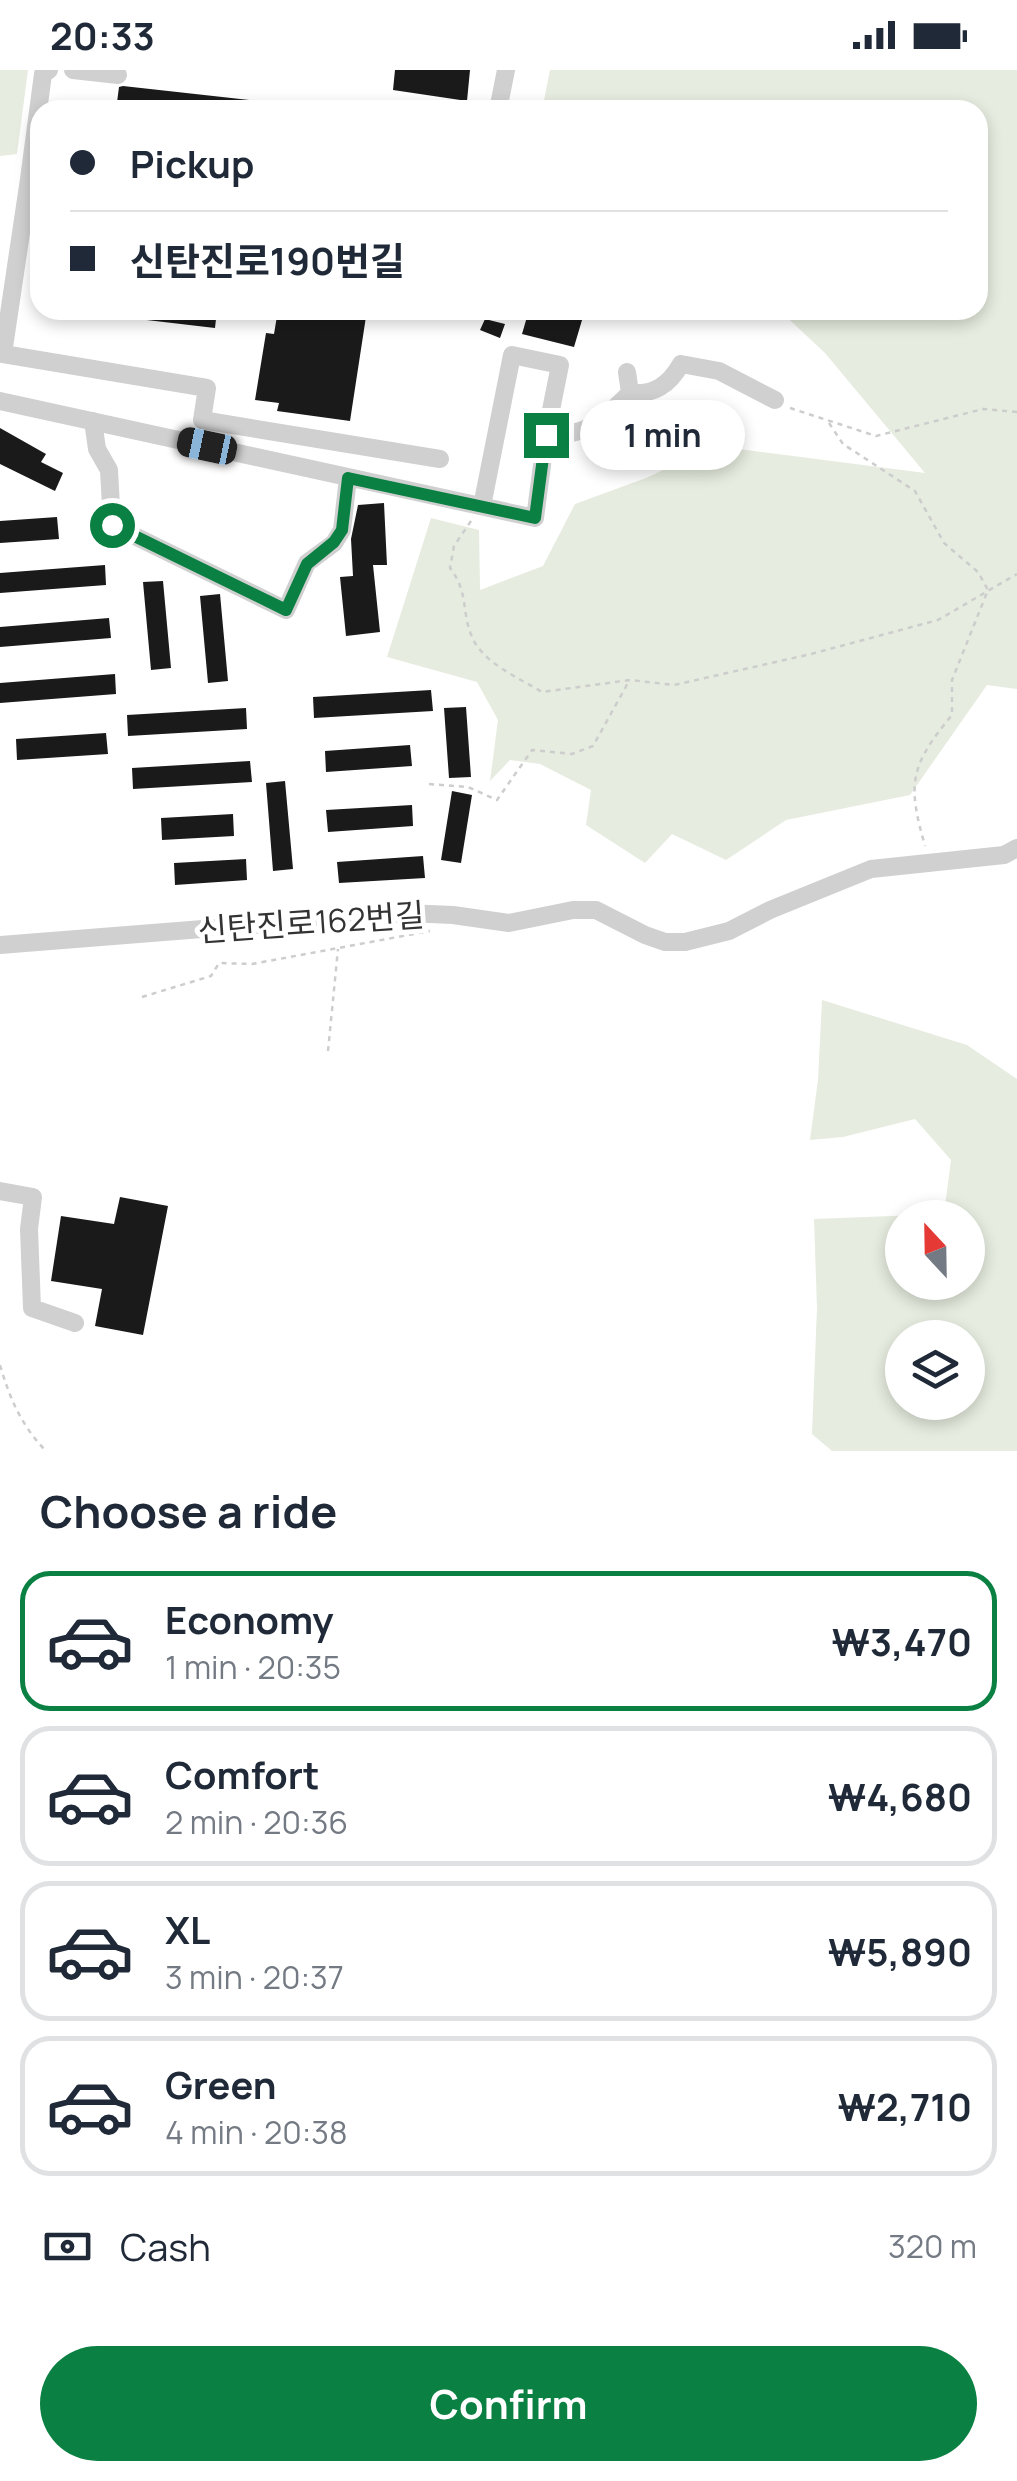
<!DOCTYPE html>
<meta charset="utf-8">
<style>
:root{--surface:#fff;--page:#f6f6f7;--text:#1f2937;--muted:#747a83;--line:#e0e1e3;--accent:#0b8043}
body{margin:0;font-family:Manrope,"Noto Sans KR",sans-serif;background:var(--page);color:var(--text);height:100vh;display:flex;flex-direction:column;font-size:38px;white-space:nowrap}
*{box-sizing:border-box;margin:0}
p{font-size:32px;color:var(--muted)}
.icon{flex:none;width:55px;height:55px;fill:none;stroke:currentColor;stroke-width:2;stroke-linecap:round;stroke-linejoin:round}
.map{position:relative;height:1381px;overflow:hidden}
.side{display:flex;flex-direction:column;background:var(--surface);flex:1}
.side>*{flex:none}
.banner{position:absolute;left:30px;top:30px;width:958px;height:220px;border-radius:30px;box-shadow:0 5px 15px #0003;display:grid;align-content:center;height:220px;padding:0 40px;background:var(--surface)}
.needle{width:65px;rotate:338deg}
.controls{position:absolute;left:885px;top:1130px;display:grid;gap:20px}
.controls a{display:grid;place-items:center;width:100px;height:100px;border-radius:50%;background:var(--surface);box-shadow:0 5px 15px #0003;font-size:50px}
.end{position:absolute;width:45px;height:45px;margin:-22px;border:12px solid #0b8043;background:#fff;box-shadow:0 0 0 5px #fff}
.from{border-radius:50%}
.bubble{position:absolute;height:70px;border-radius:35px;background:var(--surface);box-shadow:0 5px 15px #0003;font-size:32px;font-weight:700;line-height:70px;text-align:center}
.car{position:absolute;width:30px;height:60px;margin:-30px -15px;border-radius:12px;box-shadow:0 0 8px 2px #0007;background:linear-gradient(#222 24%,#8ab4d8 0 40%,#222 0 76%,#8ab4d8 0 86%,#222 0)}
.banner b{display:flex;align-items:center;gap:35px;height:95px;font-size:38px}
.banner b+b{border-top:2px solid var(--line)}
.banner i{width:25px;height:25px;background:var(--text)}
ul{padding:0;list-style:none}
li{display:flex;align-items:center;gap:30px;height:140px;margin:0 20px 15px;padding:0 20px;border:5px solid var(--line);border-radius:30px}
li div{flex:1}
li b{display:block;font-size:38px}
li em{font-style:normal;font-weight:700}
li.on{border-color:var(--accent)}
li>.icon{width:90px;height:90px;stroke-width:1.5}
h2{padding:0 40px;font-size:45px;line-height:120px}
.pay{display:flex;align-items:center;gap:25px;height:110px;padding:0 40px;font-size:38px}
.pay p{margin-inline-start:auto}
.button{display:flex;gap:20px;margin-top:auto;padding:20px 40px}
.button a{flex:1;height:115px;border-radius:60px;background:var(--accent);color:#fff;font-size:40px;font-weight:700;line-height:115px;text-align:center}
.status{display:flex;justify-content:space-between;align-items:center;height:70px;padding:0 50px;background:var(--surface);direction:ltr}
.status svg{height:28px;fill:currentColor}
.map>svg:first-child{display:block}
.green{fill:#e6ecdf;fill-rule:evenodd}
.building{fill:#1a1a1a}
.lines{fill:none;stroke-linecap:round;stroke-linejoin:round}
.path{stroke:#cdcdcd;stroke-width:2.5;stroke-dasharray:5 5;stroke-linecap:butt}
.minor{stroke:#d0d0d0;stroke-width:18}
.route{stroke:#0b8043;stroke-width:12}
.labels{text-anchor:middle;stroke-width:10;stroke-linejoin:round;paint-order:stroke}
.street-label{font-size:32px;fill:#333;stroke:#fff}
</style>
<div class="status"><b>20:33</b><svg viewBox="0 0 49 12"><path d="M0 12V9h3v3zM5 12V6h3v6zM10 12V3h3v9zM15 12V0h3v12zM26 1h20v11H26zM47 4h2v5h-2z"/></svg></div>
<div class="map">
<svg width="1017" height="1381" viewBox="0 0 1017 1381">
<rect width="100%" height="100%" fill="#fff"/>
<path class="green" d="M 0,0 L 28,0 L 17,84 L 0,86 Z
M 550,0 L 1017,0 L 1017,619 L 987,615 L 910,725 L 786,750 L 726,790 L 672,764 L 645,793 L 586,755 L 591,720 L 540,694 L 510,690 L 490,711 L 498,650 L 477,612 L 387,587 L 431,448 L 479,460 L 480,520 L 543,496 L 575,434 L 646,408 L 715,376 L 925,403 L 825,283 L 779,240 L 978,240 L 978,40 L 542,40 Z
M 822,930 L 967,975 L 1017,1009 L 1017,1381 L 832,1381 L 812,1364 L 817,1238 L 814,1149 L 944,1144 L 951,1090 L 915,1049 L 843,1067 L 810,1070 L 818,1010 ZM 902,1148 L 968,1148 L 968,1212 L 902,1212 ZM 902,1268 L 968,1268 L 968,1332 L 902,1332 Z"/>
<path class="building" d="M 395,0 L 470,0 L 467,31 L 393,20 Z
M 123,16 L 277,33 L 276,40 L 116,40 L 119,17 Z
M 122,240 L 217,240 L 215,258 L 121,247 Z
M 278,240 L 367,240 L 350,351 L 277,341 L 279,333 L 255,330 L 266,263 L 274,264 Z
M 529,240 L 585,240 L 574,277 L 522,264 Z
M 485,249 L 505,254 L 500,268 L 480,260 Z
M 0,358 L 46,384 L 41,392 L 63,403 L 55,421 L 0,394 Z
M 384,433 L 387,495 L 373,495 L 380,562 L 346,566 L 340,507 L 353,506 L 351,469 L 358,435 Z
M 57,447 L 59,469 L 0,473 L 0,451 Z
M 105,495 L 106,515 L 0,523 L 0,503 Z
M 163,511 L 171,598 L 151,600 L 143,512 Z
M 220,524 L 228,611 L 208,613 L 200,526 Z
M 109,548 L 111,568 L 0,577 L 0,557 Z
M 115,604 L 116,624 L 0,633 L 0,613 Z
M 431,620 L 433,641 L 314,648 L 313,627 Z
M 466,637 L 471,707 L 449,708 L 444,638 Z
M 246,638 L 247,659 L 128,666 L 127,645 Z
M 106,663 L 108,684 L 17,690 L 16,669 Z
M 410,675 L 412,696 L 326,702 L 325,681 Z
M 250,691 L 252,712 L 133,719 L 132,698 Z
M 285,711 L 293,799 L 273,801 L 266,713 Z
M 452,721 L 472,725 L 461,793 L 441,790 Z
M 412,735 L 413,756 L 328,762 L 326,740 Z
M 233,744 L 234,766 L 162,770 L 161,748 Z
M 423,786 L 425,808 L 339,813 L 337,792 Z
M 246,789 L 247,810 L 175,815 L 174,793 Z
M 120,1127 L 168,1136 L 143,1265 L 95,1256 L 102,1219 L 51,1211 L 61,1146 L 114,1154 Z"/>
<g class="lines">
<path class="path" d="M 790,338 L 876,366 L 983,339 L 1017,342
M 829,353 L 843,374 L 915,421 L 944,473 L 978,502 L 988,520 L 952,610 L 952,645 C 910,696 907,713 925,776
M 471,451 L 454,476 L 450,498 C 469,523 461,541 472,567 C 483,593 519,608 542,622 L 630,610 L 674,615 L 811,584 L 938,550 L 1017,504
M 429,714 L 468,717 L 497,730 L 532,680 L 572,684 L 593,676 L 629,611
M 142,927 L 211,906 L 219,893 L 252,894 L 430,861
M 328,981 L 338,879
M 0,1295 C 10,1329 21,1355 46,1381"/>
<path class="minor" d="M 73,0 L 118,5
M 498,40 L 506,0
M 29,109 L 43,4 L 49,0
M 40,111 L 29,109 L 3,284 L 207,318 L 202,350 L 440,389
M 627,302 L 630,323
M 0,331 L 535,448 L 546,365 C 589,366 600,352 630,323 C 654,325 669,315 681,294 L 719,301 L 775,330
M 93,351 L 97,379 L 109,400 L 112,455 L 286,540 L 307,493 L 334,473 L 342,460 L 348,408
M 482,436 L 512,285 L 560,295 L 546,365
M 0,875 L 406,843 L 453,845 L 509,853 L 573,840 L 596,840 L 645,865 L 665,872 L 685,872 L 729,861 L 770,840 L 871,799 L 1004,785 L 1017,778
M 0,1121 L 33,1127 L 29,1159 L 32,1238 L 75,1253"/>
</g>
<g class="lines">
<path class="route" d="M 112,455 L 286,540 L 307,494 L 334,472 L 342,460 L 348,408 L 535,448 L 546,365"/>
</g>
<g class="labels">
<g class="street-label">
<text transform="translate(311 853) rotate(-4)" y="11">신탄진로162번길</text>
</g>
</g>
</svg>
<div class="controls">
<a><svg class="needle" viewBox="-14 -14 28 28"><path d="M0-13l5 13h-10z" fill="#e53935"/><path d="M0 13l5-13h-10z" fill="#747a83"/></svg></a>
<a><svg class="icon" aria-label="layers" viewBox="0 0 24 24"><path d="M12 4l9 5-9 5-9-5zM3 14l9 5 9-5"/></svg></a>
</div>
<i class="end from" style="left:112px;top:455px"></i>
<i class="end" style="left:546px;top:365px"></i>
<div class="bubble" style="left:580px;top:330px;width:165px">1 min</div>
<i class="car" style="left:207px;top:376px;rotate:282deg"></i>
<div class="banner">
<b><i class="from"></i>Pickup</b>
<b><i></i>신탄진로190번길</b>
</div>
</div>
<section class="side">
<h2>Choose a ride</h2>
<ul>
<li class="on"><svg class="icon" aria-label="car" viewBox="0 0 24 24"><path d="M5 17H2v-5l4-1 3-4h7l3 4 3 1v5h-3M9 17h6M6 11h13"/><circle cx="7" cy="17" r="2"/><circle cx="17" cy="17" r="2"/></svg><div><b>Economy</b><p>1 min · 20:35</p></div><em>₩3,470</em></li>
<li><svg class="icon" aria-label="car" viewBox="0 0 24 24"><path d="M5 17H2v-5l4-1 3-4h7l3 4 3 1v5h-3M9 17h6M6 11h13"/><circle cx="7" cy="17" r="2"/><circle cx="17" cy="17" r="2"/></svg><div><b>Comfort</b><p>2 min · 20:36</p></div><em>₩4,680</em></li>
<li><svg class="icon" aria-label="car" viewBox="0 0 24 24"><path d="M5 17H2v-5l4-1 3-4h7l3 4 3 1v5h-3M9 17h6M6 11h13"/><circle cx="7" cy="17" r="2"/><circle cx="17" cy="17" r="2"/></svg><div><b>XL</b><p>3 min · 20:37</p></div><em>₩5,890</em></li>
<li><svg class="icon" aria-label="car" viewBox="0 0 24 24"><path d="M5 17H2v-5l4-1 3-4h7l3 4 3 1v5h-3M9 17h6M6 11h13"/><circle cx="7" cy="17" r="2"/><circle cx="17" cy="17" r="2"/></svg><div><b>Green</b><p>4 min · 20:38</p></div><em>₩2,710</em></li>
</ul>
<div class="pay"><svg class="icon" aria-label="cash" viewBox="0 0 24 24"><path d="M3 7h18v10H3z"/><circle cx="12" cy="12" r="2"/></svg>Cash<p>320 m</p></div>
<div class="button"><a>Confirm</a></div>
</section>
